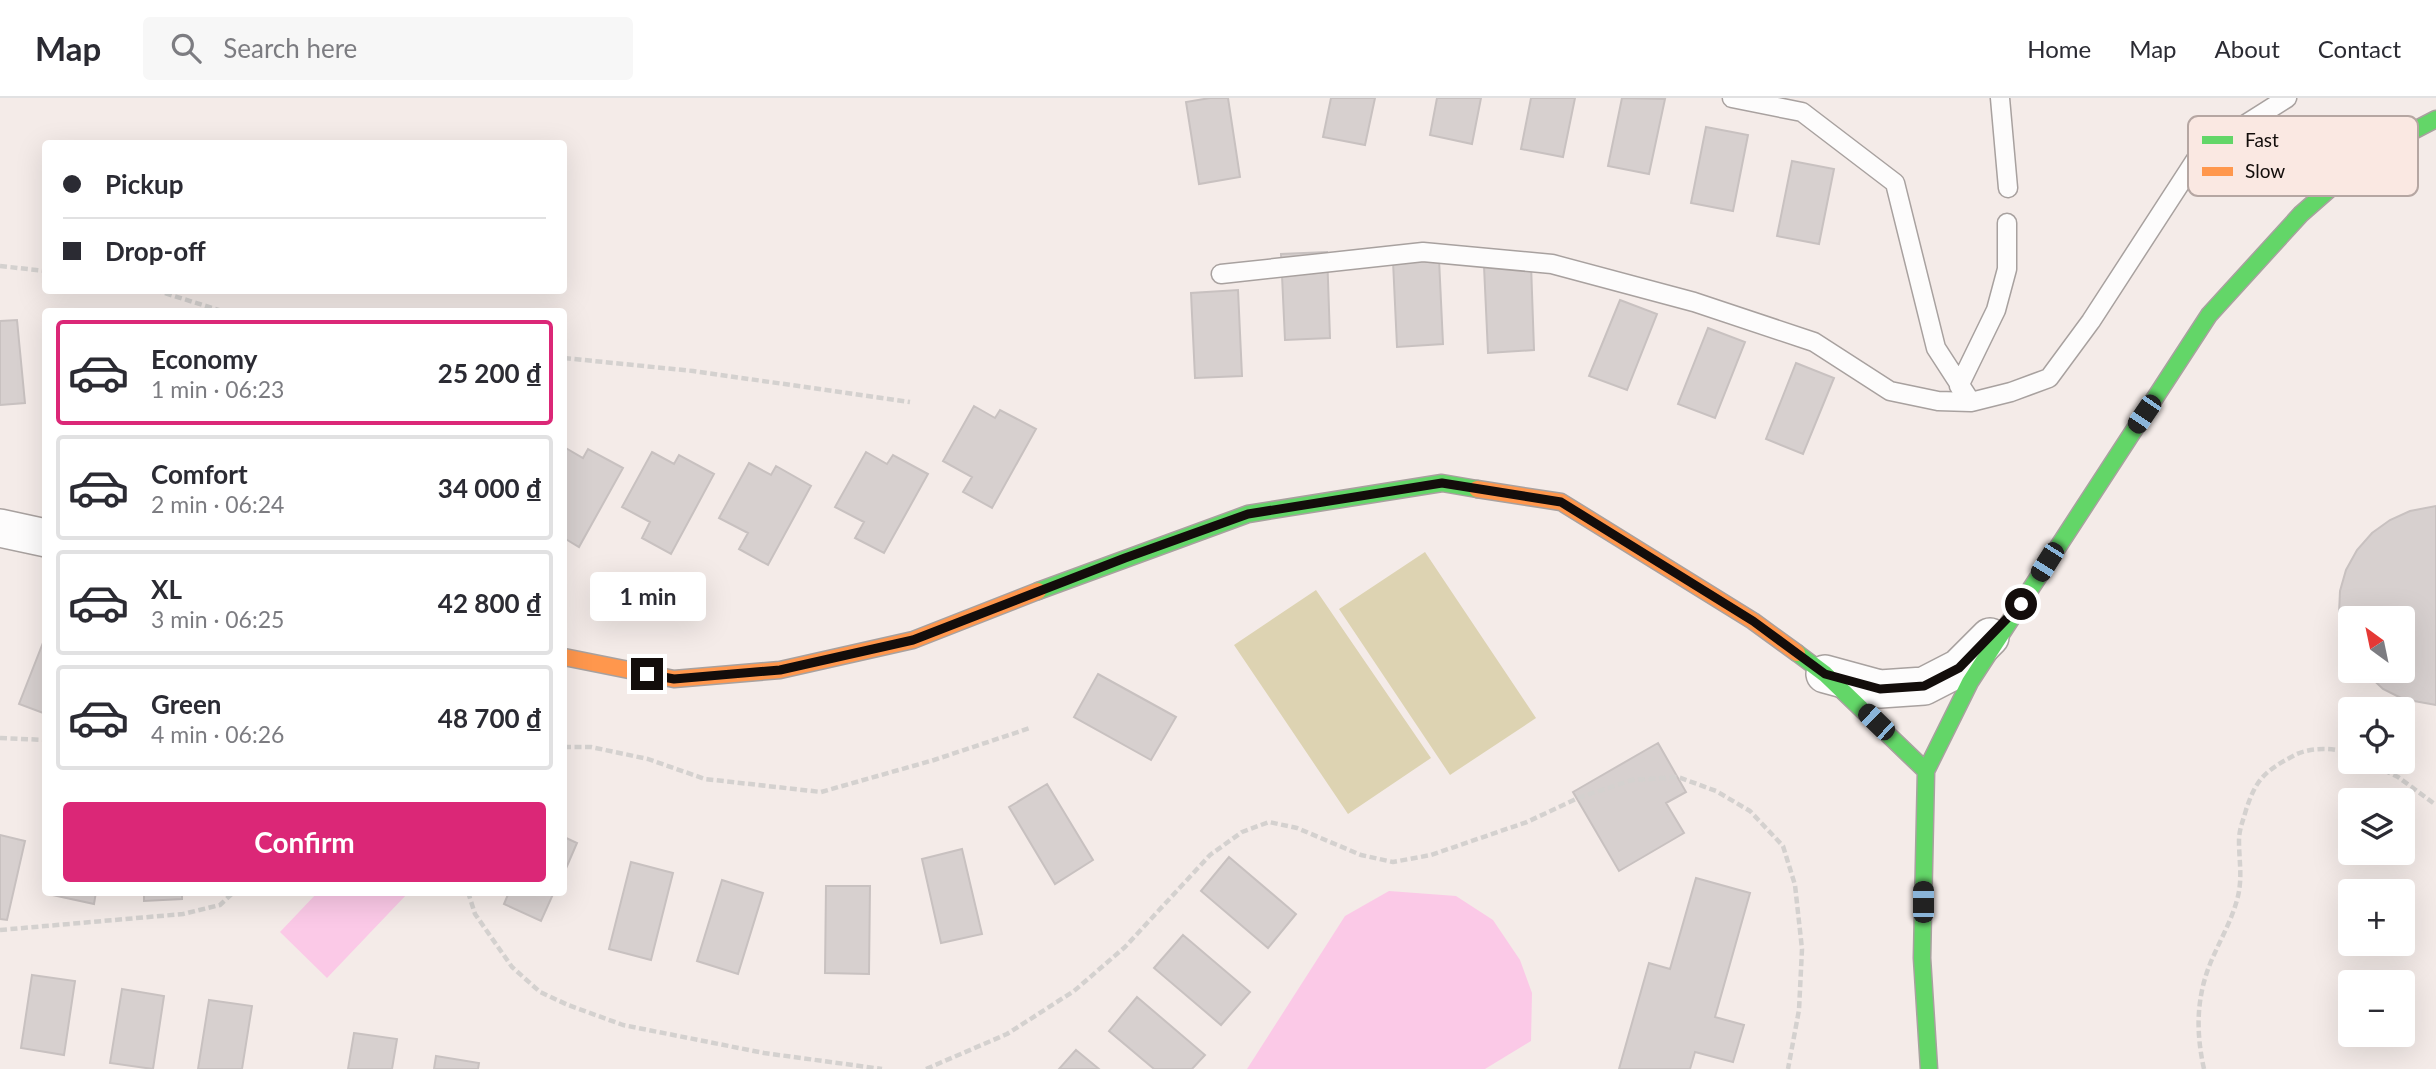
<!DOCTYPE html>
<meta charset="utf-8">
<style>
:root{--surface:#fff;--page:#f7f7f7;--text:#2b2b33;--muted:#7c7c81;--line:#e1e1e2;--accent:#db2777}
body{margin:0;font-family:Lato,sans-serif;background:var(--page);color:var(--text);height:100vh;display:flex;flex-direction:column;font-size:26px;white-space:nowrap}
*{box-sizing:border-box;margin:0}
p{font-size:23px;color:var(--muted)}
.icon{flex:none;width:38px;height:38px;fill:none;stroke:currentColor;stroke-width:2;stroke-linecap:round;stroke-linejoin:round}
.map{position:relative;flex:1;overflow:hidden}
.details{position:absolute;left:42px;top:210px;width:525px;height:588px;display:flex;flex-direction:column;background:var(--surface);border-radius:7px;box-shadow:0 7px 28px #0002}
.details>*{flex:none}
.top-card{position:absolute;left:42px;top:42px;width:525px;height:154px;border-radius:7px;box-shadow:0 7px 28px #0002;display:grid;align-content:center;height:154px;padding:0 21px;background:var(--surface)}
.needle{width:46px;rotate:327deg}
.fabs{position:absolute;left:2338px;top:508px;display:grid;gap:14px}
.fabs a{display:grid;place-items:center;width:77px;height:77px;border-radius:7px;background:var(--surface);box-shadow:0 7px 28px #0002;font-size:35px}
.end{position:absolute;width:32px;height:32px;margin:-16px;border:9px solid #130d0b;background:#fff;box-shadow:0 0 0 4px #fff}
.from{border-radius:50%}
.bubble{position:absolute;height:49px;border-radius:7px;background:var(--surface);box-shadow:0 7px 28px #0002;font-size:23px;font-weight:700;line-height:49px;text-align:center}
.car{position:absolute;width:21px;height:42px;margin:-21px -10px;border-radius:9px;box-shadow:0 0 5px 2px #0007;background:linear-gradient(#222 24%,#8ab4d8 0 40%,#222 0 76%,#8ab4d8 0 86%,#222 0)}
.top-card b{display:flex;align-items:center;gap:24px;height:66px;font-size:26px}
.top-card b+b{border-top:2px solid var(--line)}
.top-card i{width:18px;height:18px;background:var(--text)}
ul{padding:12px 0 0;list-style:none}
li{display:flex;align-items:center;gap:21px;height:105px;margin:0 14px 10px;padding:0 7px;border:4px solid var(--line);border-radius:7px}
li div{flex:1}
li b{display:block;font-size:26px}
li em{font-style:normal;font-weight:700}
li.selected{border-color:var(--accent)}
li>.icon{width:63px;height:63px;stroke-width:1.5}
.cta{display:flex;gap:14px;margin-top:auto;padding:14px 21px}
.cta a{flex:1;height:80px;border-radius:7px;background:var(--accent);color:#fff;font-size:28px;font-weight:700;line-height:80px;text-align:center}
header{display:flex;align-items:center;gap:42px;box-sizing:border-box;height:98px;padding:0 35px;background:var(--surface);border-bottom:2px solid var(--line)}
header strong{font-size:33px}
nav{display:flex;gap:38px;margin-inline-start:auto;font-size:24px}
.search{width:490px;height:63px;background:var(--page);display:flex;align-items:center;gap:18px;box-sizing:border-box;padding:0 24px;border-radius:7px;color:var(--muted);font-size:26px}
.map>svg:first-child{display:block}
.green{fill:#ddd3b2}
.water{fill:#fbc9e7}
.building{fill:#d7d0cf;stroke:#c8c1c0;stroke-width:2}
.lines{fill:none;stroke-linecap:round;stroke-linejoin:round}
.lane-casing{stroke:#a8a19f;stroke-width:21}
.street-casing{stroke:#a8a19f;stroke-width:40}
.fast-casing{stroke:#a8a19f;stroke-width:19}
.slow-casing{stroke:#a8a19f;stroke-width:19}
.path{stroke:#d4d1cf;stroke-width:4.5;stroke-dasharray:7 3.5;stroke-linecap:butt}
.lane{stroke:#fdfcfc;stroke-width:18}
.street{stroke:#fdfcfc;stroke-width:37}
.fast{stroke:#63d668;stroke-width:16}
.slow{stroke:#ff974d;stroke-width:16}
.route{stroke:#130d0b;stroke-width:9}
.key{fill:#fae8e2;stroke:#b5a6a2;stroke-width:2}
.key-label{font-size:19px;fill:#130d0b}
</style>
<header>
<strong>Map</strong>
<div class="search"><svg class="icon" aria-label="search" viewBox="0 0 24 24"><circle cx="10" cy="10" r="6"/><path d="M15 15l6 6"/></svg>Search here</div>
<nav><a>Home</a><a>Map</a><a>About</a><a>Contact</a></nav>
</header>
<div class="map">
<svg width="2436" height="971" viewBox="0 0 2436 971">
<rect width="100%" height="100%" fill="#f4ebe8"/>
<path class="green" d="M 1425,454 L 1536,620 L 1450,677 L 1339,511 Z
M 1316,492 L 1431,660 L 1348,716 L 1234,547 Z"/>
<path class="water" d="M 1389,793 L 1456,798 L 1493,822 L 1520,862 L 1532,895 L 1531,943 L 1485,971 L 1247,971 L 1345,818 Z
M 318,794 L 408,794 L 408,795 L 327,880 L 280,834 Z"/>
<path class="building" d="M 1210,0 L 1228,0 L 1240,79 L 1199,86 L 1186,4 Z
M 1331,0 L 1375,0 L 1365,47 L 1323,39 Z
M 1437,0 L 1481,0 L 1472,46 L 1430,37 Z
M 1531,0 L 1575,0 L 1563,59 L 1521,51 Z
M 1622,0 L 1665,1 L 1649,76 L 1608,68 Z
M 1706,29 L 1748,37 L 1733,113 L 1691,105 Z
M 1792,63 L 1834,71 L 1819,146 L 1777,138 Z
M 1327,154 L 1330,240 L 1285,242 L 1281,156 Z
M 1439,161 L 1443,246 L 1397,249 L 1393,163 Z
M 1531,166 L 1534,252 L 1488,255 L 1484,168 Z
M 1238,192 L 1242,278 L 1195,280 L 1191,195 Z
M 1620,202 L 1657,216 L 1627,292 L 1589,278 Z
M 17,222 L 25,305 L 0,307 L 0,223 Z
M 1708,230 L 1745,244 L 1715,320 L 1678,306 Z
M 1796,265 L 1834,280 L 1803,356 L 1766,341 Z
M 974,308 L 995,320 L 1000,312 L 1036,331 L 992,410 L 963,394 L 972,379 L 943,363 Z
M 564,349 L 583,360 L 588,351 L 623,370 L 579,449 L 564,440 Z
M 652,354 L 674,366 L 679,357 L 714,376 L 671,456 L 642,440 L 650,424 L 622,409 Z
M 866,354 L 887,366 L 893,357 L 928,376 L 884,455 L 855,440 L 864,424 L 835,409 Z
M 749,365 L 771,377 L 776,368 L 811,388 L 768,467 L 739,451 L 748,435 L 719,420 Z
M 2436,408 L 2436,607 L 2403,601 L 2383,591 L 2363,572 L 2403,572 L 2403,520 L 2350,520 L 2350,553 L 2344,537 L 2339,516 L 2340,493 L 2346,472 L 2357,452 L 2372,435 L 2390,422 L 2410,413 Z
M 46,537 L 46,616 L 19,606 Z
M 1098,576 L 1176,619 L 1151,662 L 1074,619 Z
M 1658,645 L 1686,694 L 1666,705 L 1684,735 L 1619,773 L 1573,694 Z
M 1047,686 L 1093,762 L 1055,786 L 1009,709 Z
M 0,737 L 25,743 L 7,822 L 0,821 Z
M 564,739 L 577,745 L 564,775 Z
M 962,751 L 982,836 L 941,845 L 922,761 Z
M 1229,759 L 1296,816 L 1268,850 L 1201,793 Z
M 631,764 L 673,775 L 651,862 L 609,851 Z
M 1696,780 L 1750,795 L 1715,919 L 1744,927 L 1733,964 L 1695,954 L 1690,971 L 1619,971 L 1649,865 L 1670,871 Z
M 722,782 L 763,795 L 738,876 L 697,863 Z
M 826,788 L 870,788 L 869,876 L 825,875 Z
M 49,794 L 96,794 L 94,806 L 48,796 Z
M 144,794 L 182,794 L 182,801 L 144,803 Z
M 509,794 L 554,794 L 541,823 L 504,806 Z
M 1183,837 L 1250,894 L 1221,927 L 1154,870 Z
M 32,877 L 75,883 L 64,957 L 21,950 Z
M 122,891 L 164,898 L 153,971 L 110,965 Z
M 1137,899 L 1205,957 L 1192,971 L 1154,971 L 1109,933 Z
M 209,902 L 252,908 L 242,971 L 198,971 Z
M 354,935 L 397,941 L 392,971 L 348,971 Z
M 1076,952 L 1099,971 L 1059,971 Z
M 436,958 L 479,965 L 478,971 L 434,971 Z"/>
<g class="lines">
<g class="lane-casing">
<path id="lane" d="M 1732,0 L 1802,14 L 1895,85 L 1936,250 L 1971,304 L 2011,294 L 2049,280 L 2091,223 L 2200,55 L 2287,0
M 2000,0 L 2008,90
M 1221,176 L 1423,154 L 1552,166 L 1694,204 L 1814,244 L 1890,293 L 1938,303 L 1971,304
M 1959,288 L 1996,212 L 2007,171 L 2007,125"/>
</g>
<g class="street-casing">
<path id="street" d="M 0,430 L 46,440
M 1825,576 L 1880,591 L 1924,588 L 1959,570 L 1990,539"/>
</g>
<g class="fast-casing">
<path id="fast" d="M 1038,493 L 1248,416 L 1442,385 L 1477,391
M 1797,555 L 1825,576 L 1926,673 L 1922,860 L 1929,971
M 1926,673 L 1970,584 L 2209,217 L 2301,116 L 2342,80 L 2409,35 L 2436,21"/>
</g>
<g class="slow-casing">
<path id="slow" d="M 1477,391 L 1561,404 L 1753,523 L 1797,555
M 564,559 L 674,581 L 780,572 L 913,542 L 1038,493"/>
</g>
<path class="path" d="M 0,168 L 46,173
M 155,192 L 225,214
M 564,260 L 693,273 L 910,304
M 0,640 L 46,642
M 564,649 L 591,649 L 648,661 L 705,681 L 821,694 L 934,662 L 1030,630
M 2365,663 L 2398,679 L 2436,707
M 468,794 L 475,816 L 512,869 L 540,894 L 568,907 L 623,927 L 764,955 L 882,971
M 0,832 L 183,816 L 220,807 L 234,794
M 926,971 L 1007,936 L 1074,893 L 1125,849 L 1210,757 L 1242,734 L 1269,724 L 1297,730 L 1361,757 L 1393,764 L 1431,757 L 1527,724 L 1578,700 L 1632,682 L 1678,679 L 1716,693 L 1750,713 L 1783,748 L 1795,787 L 1802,851 L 1799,912 L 1788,971
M 2204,971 C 2196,935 2196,901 2210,866 C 2219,844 2231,824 2237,802 C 2243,781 2239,763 2239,743 C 2239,731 2243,723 2246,712 C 2256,681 2265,673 2293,658 C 2308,649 2335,649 2350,656"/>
<use href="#lane" class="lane"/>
<use href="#street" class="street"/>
<use href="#fast" class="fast"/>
<use href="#slow" class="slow"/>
</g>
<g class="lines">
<path class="route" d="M 647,576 L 674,581 L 780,572 L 913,542 L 1125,460 L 1248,416 L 1442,385 L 1561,404 L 1753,523 L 1825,576 L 1880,591 L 1924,588 L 1959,570 L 2021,506"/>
</g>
<rect x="2188" y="18" width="230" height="80" rx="10" class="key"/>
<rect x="2202" y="38" width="31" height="8" fill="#63d668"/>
<rect x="2202" y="69" width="31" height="9" fill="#ff974d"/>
<g class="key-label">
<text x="2245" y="49">Fast</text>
<text x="2245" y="80">Slow</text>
</g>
</svg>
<div class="fabs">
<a><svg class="needle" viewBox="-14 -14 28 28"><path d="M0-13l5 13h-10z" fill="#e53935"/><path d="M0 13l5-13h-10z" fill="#7c7c81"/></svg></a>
<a><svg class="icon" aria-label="locate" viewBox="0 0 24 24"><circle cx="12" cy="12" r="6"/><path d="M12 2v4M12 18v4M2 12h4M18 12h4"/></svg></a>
<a><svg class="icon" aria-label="layers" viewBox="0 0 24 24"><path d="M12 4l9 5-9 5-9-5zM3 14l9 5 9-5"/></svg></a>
<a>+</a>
<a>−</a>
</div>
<i class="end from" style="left:2021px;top:506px"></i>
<i class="end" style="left:647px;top:576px"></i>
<div class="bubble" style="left:590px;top:474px;width:116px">1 min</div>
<i class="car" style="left:2144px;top:316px;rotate:214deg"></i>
<i class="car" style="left:2047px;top:464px;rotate:212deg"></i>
<i class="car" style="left:1876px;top:624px;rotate:314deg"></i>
<i class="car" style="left:1923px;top:804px;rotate:0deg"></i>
<div class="top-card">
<b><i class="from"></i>Pickup</b>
<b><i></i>Drop-off</b>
</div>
<section class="details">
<ul>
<li class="selected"><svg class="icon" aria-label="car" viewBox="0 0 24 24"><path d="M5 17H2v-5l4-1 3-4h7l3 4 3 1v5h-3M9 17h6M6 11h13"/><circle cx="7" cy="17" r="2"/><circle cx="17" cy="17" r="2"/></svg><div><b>Economy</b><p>1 min · 06:23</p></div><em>25 200 ₫</em></li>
<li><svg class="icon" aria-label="car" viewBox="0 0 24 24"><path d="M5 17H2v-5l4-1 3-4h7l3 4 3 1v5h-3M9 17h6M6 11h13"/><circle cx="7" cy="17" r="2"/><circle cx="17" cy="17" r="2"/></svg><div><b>Comfort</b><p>2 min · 06:24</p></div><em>34 000 ₫</em></li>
<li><svg class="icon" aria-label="car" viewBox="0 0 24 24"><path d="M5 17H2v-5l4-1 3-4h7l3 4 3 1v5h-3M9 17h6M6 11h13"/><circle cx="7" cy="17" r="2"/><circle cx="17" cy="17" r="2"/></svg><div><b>XL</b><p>3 min · 06:25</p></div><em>42 800 ₫</em></li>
<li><svg class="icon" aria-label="car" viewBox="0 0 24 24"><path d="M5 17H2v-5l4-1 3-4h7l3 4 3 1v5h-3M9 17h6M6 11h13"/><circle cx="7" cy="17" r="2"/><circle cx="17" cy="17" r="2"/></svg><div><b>Green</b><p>4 min · 06:26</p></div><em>48 700 ₫</em></li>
</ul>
<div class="cta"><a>Confirm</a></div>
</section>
</div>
